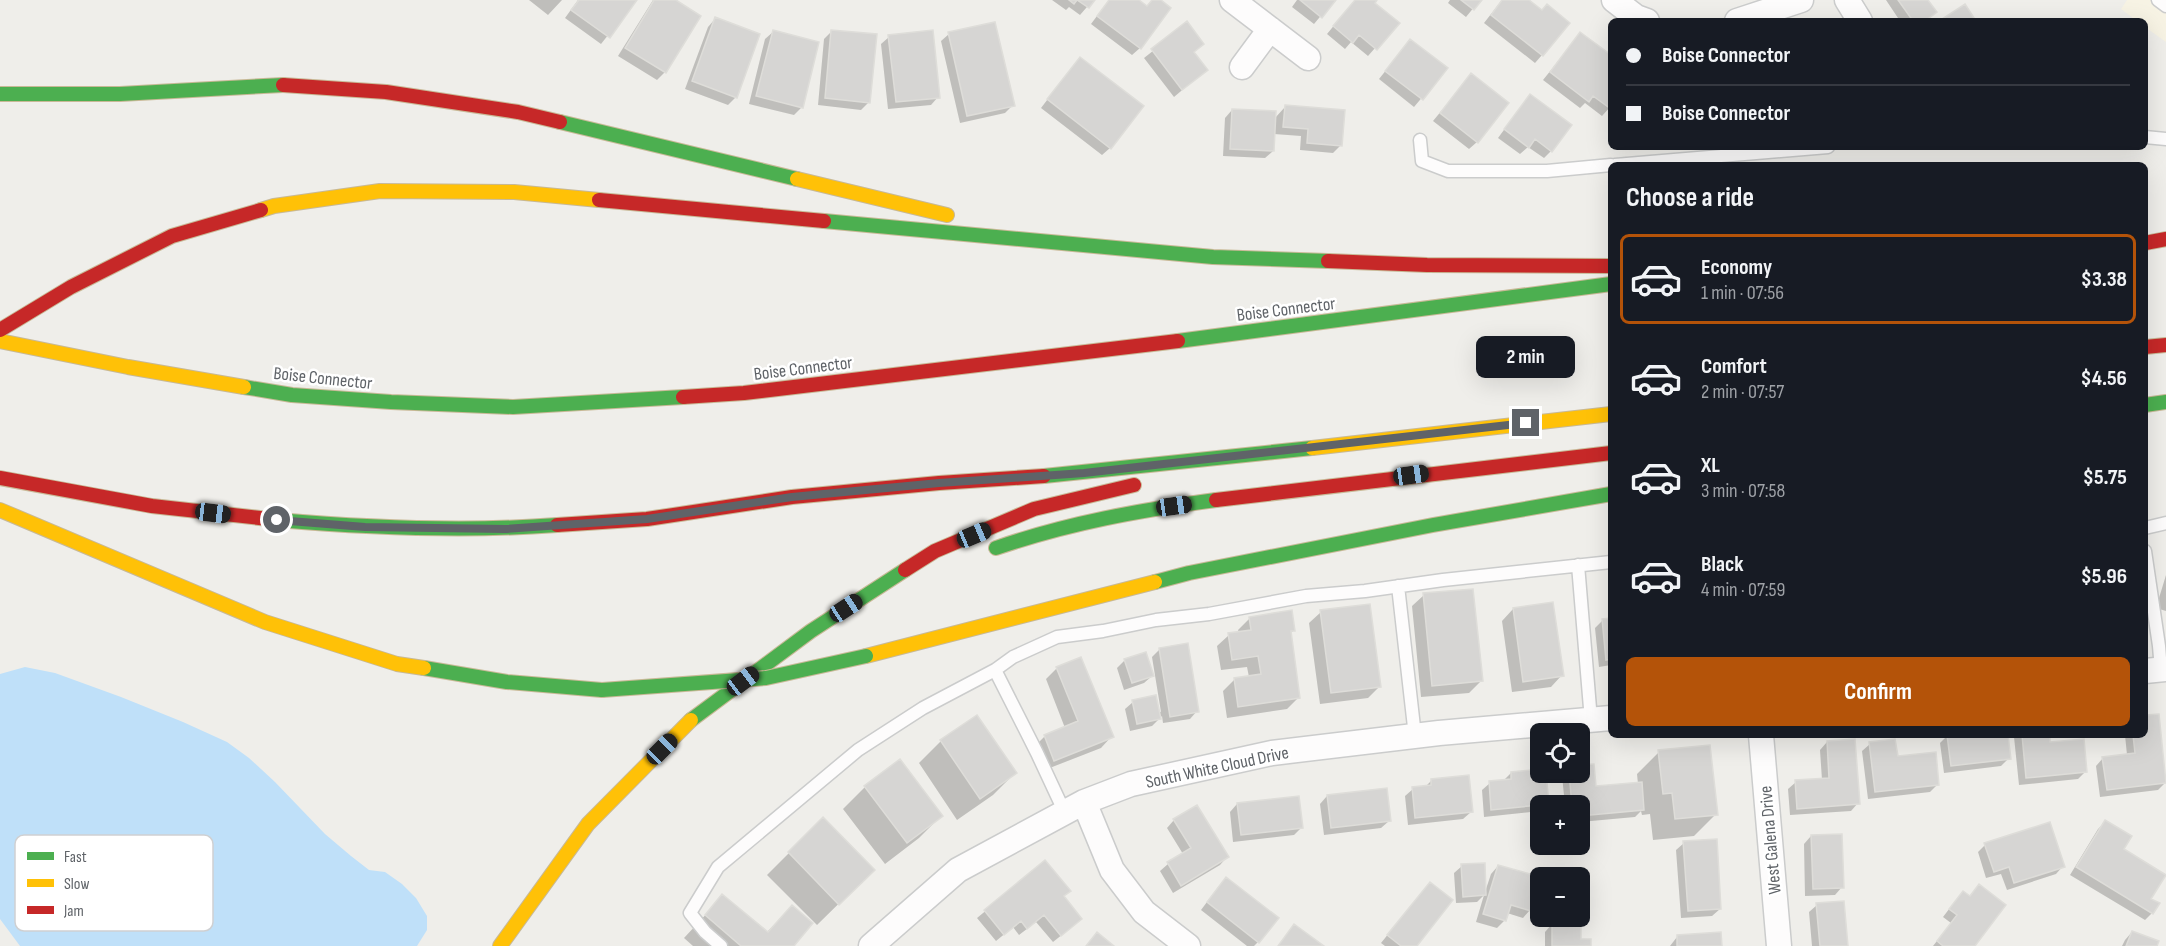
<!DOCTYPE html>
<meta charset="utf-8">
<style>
:root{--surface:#171b24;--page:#20242c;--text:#f1f3f6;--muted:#9ea1a6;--line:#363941;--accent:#b45309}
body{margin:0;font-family:"Sofia Sans Condensed",sans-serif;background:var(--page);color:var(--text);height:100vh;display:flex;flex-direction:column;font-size:22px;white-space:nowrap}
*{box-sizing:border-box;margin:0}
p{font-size:20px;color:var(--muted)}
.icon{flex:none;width:33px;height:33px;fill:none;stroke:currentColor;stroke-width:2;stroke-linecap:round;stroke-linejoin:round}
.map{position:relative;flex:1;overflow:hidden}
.drawer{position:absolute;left:1608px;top:162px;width:540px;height:576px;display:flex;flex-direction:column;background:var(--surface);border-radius:9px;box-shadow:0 6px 24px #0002}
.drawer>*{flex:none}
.banner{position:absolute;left:1608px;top:18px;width:540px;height:132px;border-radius:9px;box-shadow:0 6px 24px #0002;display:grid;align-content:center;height:132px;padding:0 18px;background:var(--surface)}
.buttons{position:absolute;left:1530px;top:723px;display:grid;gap:12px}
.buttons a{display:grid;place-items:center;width:60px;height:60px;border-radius:9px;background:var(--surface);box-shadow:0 6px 24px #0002;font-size:30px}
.end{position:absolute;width:27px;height:27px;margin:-14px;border:8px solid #5f6368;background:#fff;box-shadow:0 0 0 3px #fff}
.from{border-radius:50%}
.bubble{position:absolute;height:42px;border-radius:9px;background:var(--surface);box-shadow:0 6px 24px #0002;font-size:20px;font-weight:700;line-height:42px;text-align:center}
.car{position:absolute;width:18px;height:36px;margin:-18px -9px;border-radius:8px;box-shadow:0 0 4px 2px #0007;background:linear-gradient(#222 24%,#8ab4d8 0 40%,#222 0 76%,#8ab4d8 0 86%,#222 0)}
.banner b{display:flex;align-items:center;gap:21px;height:57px;font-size:22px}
.banner b+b{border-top:2px solid var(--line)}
.banner i{width:15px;height:15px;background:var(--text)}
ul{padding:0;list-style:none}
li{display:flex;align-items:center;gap:18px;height:90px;margin:0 12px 9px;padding:0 6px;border:3px solid transparent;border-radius:9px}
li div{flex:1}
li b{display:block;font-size:22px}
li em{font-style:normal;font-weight:700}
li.on{border-color:var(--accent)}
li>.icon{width:54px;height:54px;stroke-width:1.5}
h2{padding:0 18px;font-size:27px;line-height:72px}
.primary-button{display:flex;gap:12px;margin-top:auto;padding:12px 18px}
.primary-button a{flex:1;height:69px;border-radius:9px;background:var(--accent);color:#fff;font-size:24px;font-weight:700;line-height:69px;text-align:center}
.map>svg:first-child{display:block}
.commercial{fill:#f7f3e4}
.water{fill:#bfe0f9}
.shadow{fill:#0003}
.building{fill:#d6d5d3;stroke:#deddd9;stroke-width:1.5}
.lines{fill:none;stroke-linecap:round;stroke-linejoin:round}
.lane-casing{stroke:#cbcccc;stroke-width:15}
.street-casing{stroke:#cbcccc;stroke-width:27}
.fast-casing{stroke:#c8b996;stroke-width:16}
.slow-casing{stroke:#c8b996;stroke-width:16}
.jam-casing{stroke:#c8b996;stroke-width:16}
.lane{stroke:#fdfcfc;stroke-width:12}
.street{stroke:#fdfcfc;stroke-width:24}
.fast{stroke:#4caf50;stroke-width:14}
.slow{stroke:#ffc107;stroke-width:14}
.jam{stroke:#c62828;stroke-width:14}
.fast-bridge-casing{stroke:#c8b996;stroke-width:16;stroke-linecap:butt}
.fast-bridge{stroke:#4caf50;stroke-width:14}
.route{stroke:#5f6368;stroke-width:8}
.labels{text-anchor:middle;stroke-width:5;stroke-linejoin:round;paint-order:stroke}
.street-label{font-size:18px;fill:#5f6368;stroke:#fff}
.key{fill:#fff;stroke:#cfd0d2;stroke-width:1.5}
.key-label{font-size:16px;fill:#5f6368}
</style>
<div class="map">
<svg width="2166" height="946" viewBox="0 0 2166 946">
<rect width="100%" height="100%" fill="#efeeea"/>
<path class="commercial" d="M 2127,0 L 2166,0 L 2166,42 L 2145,27 L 2145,21 L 2137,21 L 2121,9 Z"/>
<path class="water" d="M 25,667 L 55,673 L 121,697 L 183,722 L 227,742 L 249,758 L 275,782 L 325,834 L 351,856 L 369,870 L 385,872 L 402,884 L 416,898 L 427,916 L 427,930 L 417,946 L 20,946 L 0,919 L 0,674 Z"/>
<path class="shadow" d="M 529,0 L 562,0 L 548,15 Z
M 578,0 L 636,0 L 601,44 L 565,18 Z
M 653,0 L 673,0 L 665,72 L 657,80 L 618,56 Z
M 1052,0 L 1093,0 L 1080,15 L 1069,7 L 1066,10 Z
M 1109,0 L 1136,0 L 1146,7 L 1153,0 L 1158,0 L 1140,48 L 1132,55 L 1091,24 Z
M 1297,0 L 1334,0 L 1314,24 L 1292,7 Z
M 1355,0 L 1375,0 L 1373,3 L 1397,23 L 1368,56 L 1351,42 L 1345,49 L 1327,34 Z
M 1450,0 L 1480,0 L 1466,17 L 1448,3 Z
M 1502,0 L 1527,0 L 1542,55 L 1535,63 L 1484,23 Z
M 1886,0 L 1926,0 L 1935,12 L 1925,21 L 1900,21 Z
M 715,19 L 736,97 L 728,105 L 685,89 L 708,27 Z
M 1187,24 L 1193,53 L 1206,70 L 1174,97 L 1144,58 Z
M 832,31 L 869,102 L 861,110 L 818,105 L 824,39 Z
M 773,32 L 802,107 L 794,115 L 749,104 L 765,39 Z
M 949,34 L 1013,105 L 1005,113 L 960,123 L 941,41 Z
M 1580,34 L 1611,57 L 1611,106 L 1602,116 L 1585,103 L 1580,108 L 1543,80 Z
M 889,37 L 938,97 L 931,105 L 888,109 L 881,44 Z
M 1403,49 L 1446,69 L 1414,107 L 1379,79 Z
M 1073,66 L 1110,148 L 1102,155 L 1041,108 Z
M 1471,75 L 1477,142 L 1469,149 L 1433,121 Z
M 1523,104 L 1551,151 L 1544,158 L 1528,147 L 1520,154 L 1498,138 Z
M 1285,107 L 1341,145 L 1333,153 L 1300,150 L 1301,136 L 1274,134 L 1273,151 L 1265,158 L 1223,156 L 1225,118 L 1232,110 L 1275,118 Z
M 2166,575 L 2166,611 L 2156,608 Z
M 1424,595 L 1481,681 L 1469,693 L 1421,697 L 1412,606 Z
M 1513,609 L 1562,675 L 1551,687 L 1512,692 L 1502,621 Z
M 1321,612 L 1380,686 L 1368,698 L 1320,704 L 1309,623 Z
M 1250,618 L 1294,630 L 1289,635 L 1299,697 L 1287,709 L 1227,718 L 1223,691 L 1235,679 L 1249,677 L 1247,667 L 1221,670 L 1217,646 L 1229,635 L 1239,633 L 1238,630 Z
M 1611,620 L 1611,665 L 1599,667 L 1595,628 L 1602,621 Z
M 1160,649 L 1197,711 L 1190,719 L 1163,723 L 1162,716 L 1152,726 L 1130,731 L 1125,709 L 1133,702 L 1161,712 L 1152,657 Z
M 1125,660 L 1152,676 L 1144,683 L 1124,690 L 1117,668 Z
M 1057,668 L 1112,736 L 1101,748 L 1042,771 L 1033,748 L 1045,736 L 1065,728 L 1046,679 Z
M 977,717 L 1015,773 L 993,795 L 957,820 L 919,763 L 941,741 Z
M 2145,717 L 2166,782 L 2158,790 L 2100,797 L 2096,766 L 2103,758 L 2127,755 L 2125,735 L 2145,735 Z
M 1948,735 L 2006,735 L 2009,758 L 2001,766 L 1944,773 L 1940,743 Z
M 2016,735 L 2048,735 L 2049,744 L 2085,772 L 2078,779 L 2019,785 L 2014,737 Z
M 1827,742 L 1858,803 L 1851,811 L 1790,815 L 1788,789 L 1796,782 L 1822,780 L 1820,750 Z
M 1870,744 L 1896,757 L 1938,784 L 1930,792 L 1868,799 L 1862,751 Z
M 1659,752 L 1716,814 L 1694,836 L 1653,840 L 1650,814 L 1642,815 L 1641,811 L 1635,817 L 1580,822 L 1580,806 L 1565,806 L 1562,775 L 1564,772 L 1580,772 L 1580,766 L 1592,765 L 1594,788 L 1638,784 L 1637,774 Z
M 1540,771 L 1547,804 L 1540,806 L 1540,811 L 1484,817 L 1482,790 L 1490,783 L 1503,781 L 1511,773 Z
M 1431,781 L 1471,812 L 1463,819 L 1408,825 L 1405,796 L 1413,789 L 1425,787 Z
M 865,787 L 941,816 L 919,838 L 885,864 L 843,809 Z
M 1327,796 L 1389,821 L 1381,828 L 1324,835 L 1320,804 Z
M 1237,804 L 1301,828 L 1294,835 L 1233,842 L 1230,812 Z
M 823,819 L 873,870 L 817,925 L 767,875 Z
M 1174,820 L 1227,857 L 1220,865 L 1173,893 L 1160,871 L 1168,864 L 1183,854 L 1167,828 Z
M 2105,822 L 2121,849 L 2152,913 L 2145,920 L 2070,875 L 2098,829 Z
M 1811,836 L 1842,887 L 1835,895 L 1805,896 L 1804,844 Z
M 1684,843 L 1720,909 L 1712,916 L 1681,918 L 1676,850 Z
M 1985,845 L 2063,866 L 2056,874 L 2007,890 L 2001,874 L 1986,878 L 1978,852 Z
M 1045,862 L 1062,897 L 1073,926 L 1053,942 L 1036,922 L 1019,935 L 1013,927 L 996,941 L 977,918 Z
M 1462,866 L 1485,892 L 1491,874 L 1498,866 L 1530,910 L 1523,918 L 1507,913 L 1505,920 L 1497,928 L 1476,922 L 1484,895 L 1477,902 L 1456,903 L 1454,873 Z
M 1219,886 L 1258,942 L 1254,946 L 1247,946 L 1201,910 Z
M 1423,891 L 1415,946 L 1385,946 L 1381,943 Z
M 723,896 L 766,933 L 792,907 L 792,946 L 693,946 L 684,938 Z
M 1969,898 L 1973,946 L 1933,946 L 1951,923 L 1943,917 L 1956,900 Z
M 1817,905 L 1847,946 L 1812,946 L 1809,912 Z
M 1552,924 L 1580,940 L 1590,946 L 1545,946 L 1545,932 Z
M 2132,932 L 2156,946 L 2122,946 L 2125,940 Z
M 1677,937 L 1721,946 L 1670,946 Z"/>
<path class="building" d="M 579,0 L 637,0 L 610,38 L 571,10 Z
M 654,0 L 676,0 L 701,16 L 666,73 L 625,48 Z
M 1069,0 L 1095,0 L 1089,8 L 1077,0 L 1074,4 Z
M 1109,0 L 1139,0 L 1147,6 L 1152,0 L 1161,0 L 1171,8 L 1141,49 L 1097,16 Z
M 1300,0 L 1336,0 L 1322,18 Z
M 1355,0 L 1377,0 L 1375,3 L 1400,23 L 1377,50 L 1359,35 L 1353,43 L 1333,26 Z
M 1461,0 L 1482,0 L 1474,10 Z
M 1502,0 L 1529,0 L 1542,10 L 1547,4 L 1570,23 L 1543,56 L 1491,15 Z
M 1898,0 L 1928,0 L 1937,12 L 1925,21 L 1913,21 Z
M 1965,4 L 1976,21 L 1939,21 Z
M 715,17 L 760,34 L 737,98 L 692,81 Z
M 1187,21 L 1204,44 L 1194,52 L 1208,70 L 1182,90 L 1151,49 Z
M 995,22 L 1015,106 L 967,116 L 948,32 Z
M 773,30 L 819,42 L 803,108 L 756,96 Z
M 831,30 L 877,34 L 870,103 L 825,98 Z
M 933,30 L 940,98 L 896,102 L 888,35 Z
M 1580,32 L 1611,55 L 1611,109 L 1593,96 L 1589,102 L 1550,72 Z
M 1410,39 L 1448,68 L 1423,100 L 1385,71 Z
M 1080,57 L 1144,106 L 1111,149 L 1047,99 Z
M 1471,73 L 1509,103 L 1478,143 L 1440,113 Z
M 1530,94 L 1572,125 L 1552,152 L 1535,139 L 1529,148 L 1504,129 Z
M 1285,105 L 1345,110 L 1342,146 L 1307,143 L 1308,129 L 1283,127 Z
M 1232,109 L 1276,111 L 1274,151 L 1230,149 Z
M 1473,589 L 1483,681 L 1432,686 L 1423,593 Z
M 1553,602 L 1564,676 L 1523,682 L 1513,608 Z
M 1370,604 L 1381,687 L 1331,693 L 1320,610 Z
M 1292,610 L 1295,631 L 1291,631 L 1300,698 L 1238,707 L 1234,678 L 1261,674 L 1258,656 L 1232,660 L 1228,633 L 1251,630 L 1249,617 Z
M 1611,618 L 1611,659 L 1606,660 L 1602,619 Z
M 1188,643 L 1199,712 L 1170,717 L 1159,648 Z
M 1146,652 L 1154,676 L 1132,683 L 1124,659 Z
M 1081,657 L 1114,737 L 1054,761 L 1044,735 L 1078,721 L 1056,667 Z
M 1156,695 L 1161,719 L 1137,724 L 1132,700 Z
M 2159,714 L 2166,783 L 2107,790 L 2102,757 L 2135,753 L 2133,735 L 2145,735 L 2145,715 Z
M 977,715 L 1017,773 L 980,799 L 940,740 Z
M 1947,735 L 2008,735 L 2011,759 L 1951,766 Z
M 2022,735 L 2050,735 L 2050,742 L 2084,739 L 2087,772 L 2026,778 Z
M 1855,739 L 1860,804 L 1797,809 L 1795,780 L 1829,778 L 1827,741 Z
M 1895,739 L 1898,756 L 1936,752 L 1939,785 L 1875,792 L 1869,742 Z
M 1710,745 L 1718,815 L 1675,819 L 1672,793 L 1663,794 L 1658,750 Z
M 900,759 L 943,816 L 907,843 L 864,786 Z
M 1594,764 L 1596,786 L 1642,782 L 1644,810 L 1580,816 L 1580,806 L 1572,806 L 1569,772 L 1580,772 L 1580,765 Z
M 1540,769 L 1540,772 L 1546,772 L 1549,804 L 1491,810 L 1489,781 L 1511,779 L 1511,772 Z
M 1469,775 L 1473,812 L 1415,818 L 1412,787 L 1431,785 L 1431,779 Z
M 1387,788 L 1391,821 L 1331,828 L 1327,795 Z
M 1299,796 L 1303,828 L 1241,835 L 1237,803 Z
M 1197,805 L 1229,857 L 1181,886 L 1167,862 L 1191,848 L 1173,819 Z
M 823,817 L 875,870 L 839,905 L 788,852 Z
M 2105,820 L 2132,836 L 2124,849 L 2166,875 L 2151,899 L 2160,903 L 2153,914 L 2076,867 Z
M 2050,822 L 2065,867 L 2014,883 L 2009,867 L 1994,872 L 1984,843 Z
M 1842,834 L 1844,888 L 1813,889 L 1811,835 Z
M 1717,839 L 1721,909 L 1688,911 L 1683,841 Z
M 1045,860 L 1071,891 L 1064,896 L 1082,919 L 1061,936 L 1044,915 L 1027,929 L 1021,921 L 1004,935 L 984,910 Z
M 1485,863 L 1486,895 L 1463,897 L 1461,864 Z
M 1498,865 L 1541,877 L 1531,911 L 1511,905 L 1506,921 L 1483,914 Z
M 1226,877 L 1279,918 L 1259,943 L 1207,902 Z
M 1430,882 L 1453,900 L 1417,946 L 1401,946 L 1387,935 Z
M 1979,884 L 2006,905 L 1975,946 L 1943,946 L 1937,941 L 1957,915 L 1949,909 L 1963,891 L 1970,896 Z
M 722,894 L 768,932 L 792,905 L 813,923 L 794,946 L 741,946 L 705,915 Z
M 1844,901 L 1848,946 L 1820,946 L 1816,903 Z
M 1581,922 L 1581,939 L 1591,939 L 1591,946 L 1552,946 L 1552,923 Z
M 1294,924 L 1324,946 L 1278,946 Z
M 2132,931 L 2159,941 L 2157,946 L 2126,946 Z
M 1097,932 L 1114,946 L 1086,946 Z
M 1721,932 L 1722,946 L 1677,946 L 1677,935 Z"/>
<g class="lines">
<g class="lane-casing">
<path id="lane" d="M 2158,0 L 2166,6
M 2145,137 L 2166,139
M 1420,140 L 1422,161 L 1448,171 L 1547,171 L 1611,165
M 1615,165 L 1828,147
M 2145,528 L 2166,523
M 2145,551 L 2159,646 L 2161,670
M 1578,565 L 1591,720
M 1398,586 L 1415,736
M 995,670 L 1037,753 L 1065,813
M 721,946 L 705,932 L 690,913 L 718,867 L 858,750 L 923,708 L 995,670 L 1013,657 L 1057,637 L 1103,631 L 1156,620 L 1209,614 L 1306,596 L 1365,591 L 1443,580 L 1611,562"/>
</g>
<g class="street-casing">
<path id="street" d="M 1232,0 L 1308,58
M 1614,0 L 1636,17 L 1647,21
M 1847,0 L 1860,21
M 1737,21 L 1801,0
M 1242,67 L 1270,29
M 2145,671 L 2166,669
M 1761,735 L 1779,946
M 1084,802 L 1112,870 L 1144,912 L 1188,946
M 871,946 L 958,870 L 1084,802 L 1131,784 L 1272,753 L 1439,733 L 1611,718"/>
</g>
<g class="fast-casing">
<path id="fast" d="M 0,94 L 120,94 L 283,85
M 560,122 L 797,179
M 824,221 L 1213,257 L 1328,261
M 1178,341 L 1611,284
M 244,387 L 292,395 L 391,402 L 513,407 L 683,397
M 2145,405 L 2166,402
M 1044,476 L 1312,448
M 278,520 C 371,528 464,532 557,525
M 996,548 C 1068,523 1141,510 1216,500
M 1155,582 L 1189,573 L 1433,525 L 1611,494
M 424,668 L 507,682 L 602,690
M 691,720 L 811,631 L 905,570"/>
</g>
<g class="slow-casing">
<path id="slow" d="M 797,179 L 947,215
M 261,210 L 274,206 L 380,191 L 514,192 L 599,200
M 0,341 L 128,367 L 244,387
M 1312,448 L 1611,414
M 0,510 L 265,622 L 397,664 L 424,668
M 866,656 L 1155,582
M 500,946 L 588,824 L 691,720"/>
</g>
<g class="jam-casing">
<path id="jam" d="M 283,85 L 386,92 L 518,112 L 560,122
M 599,200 L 824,221
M 2145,243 L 2166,239
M 1328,261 L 1427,265 L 1611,266
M 0,330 L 71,287 L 172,236 L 261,210
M 2145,347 L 2166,345
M 683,397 L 744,393 L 1178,341
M 0,478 L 152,506 L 278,520
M 1216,500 L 1611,453
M 557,525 L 647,519 L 792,497 L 939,483 L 1044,476
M 905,570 L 935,551 L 1034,509 L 1134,485"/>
</g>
<use href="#lane" class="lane"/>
<use href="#street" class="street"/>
<use href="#fast" class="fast"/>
<use href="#slow" class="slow"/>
<use href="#jam" class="jam"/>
<g class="fast-bridge-casing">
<path id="fast-bridge" d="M 602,690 L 766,678 L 866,656"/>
</g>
<use href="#fast-bridge" class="fast-bridge"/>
</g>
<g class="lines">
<path class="route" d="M 277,520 L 365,527 L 506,529 L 647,519 L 792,497 L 939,483 L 1084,473 L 1526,423"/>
</g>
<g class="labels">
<g class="street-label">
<text transform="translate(1286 309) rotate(-7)" y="6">Boise Connector</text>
<text transform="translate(803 368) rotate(-7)" y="6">Boise Connector</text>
<text transform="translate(323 378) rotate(6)" y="6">Boise Connector</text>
<text transform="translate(1217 767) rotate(-12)" y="6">South White Cloud Drive</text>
<text transform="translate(1770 840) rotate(-95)" y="6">West Galena Drive</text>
</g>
</g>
<rect x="15" y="835" width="198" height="96" rx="9" class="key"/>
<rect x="27" y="852" width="27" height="8" fill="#4caf50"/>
<rect x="27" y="879" width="27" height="8" fill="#ffc107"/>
<rect x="27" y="906" width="27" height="8" fill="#c62828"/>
<g class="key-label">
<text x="64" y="862">Fast</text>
<text x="64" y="889">Slow</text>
<text x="64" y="916">Jam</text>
</g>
</svg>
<div class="buttons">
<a><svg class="icon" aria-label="locate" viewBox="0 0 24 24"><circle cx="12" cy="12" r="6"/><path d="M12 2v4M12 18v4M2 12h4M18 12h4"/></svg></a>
<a>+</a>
<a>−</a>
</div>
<i class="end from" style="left:277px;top:520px"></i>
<i class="end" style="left:1526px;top:423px"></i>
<div class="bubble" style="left:1476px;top:336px;width:99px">2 min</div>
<i class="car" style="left:1411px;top:475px;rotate:82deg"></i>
<i class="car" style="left:1174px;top:506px;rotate:82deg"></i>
<i class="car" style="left:213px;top:513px;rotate:97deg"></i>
<i class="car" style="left:974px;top:535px;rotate:67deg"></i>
<i class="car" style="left:846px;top:608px;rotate:57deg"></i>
<i class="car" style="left:743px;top:681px;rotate:53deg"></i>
<i class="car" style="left:662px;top:749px;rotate:45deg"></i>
<div class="banner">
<b><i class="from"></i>Boise Connector</b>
<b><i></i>Boise Connector</b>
</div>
<section class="drawer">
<h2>Choose a ride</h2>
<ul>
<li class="on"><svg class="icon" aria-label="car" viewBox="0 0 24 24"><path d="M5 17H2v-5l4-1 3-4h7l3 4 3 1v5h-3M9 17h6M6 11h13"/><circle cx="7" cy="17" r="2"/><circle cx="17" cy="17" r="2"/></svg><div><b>Economy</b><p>1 min · 07:56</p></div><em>$3.38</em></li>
<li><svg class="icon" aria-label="car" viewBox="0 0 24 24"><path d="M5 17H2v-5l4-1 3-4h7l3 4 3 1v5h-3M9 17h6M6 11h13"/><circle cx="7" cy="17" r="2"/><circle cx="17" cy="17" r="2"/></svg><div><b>Comfort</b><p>2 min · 07:57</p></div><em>$4.56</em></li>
<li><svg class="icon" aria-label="car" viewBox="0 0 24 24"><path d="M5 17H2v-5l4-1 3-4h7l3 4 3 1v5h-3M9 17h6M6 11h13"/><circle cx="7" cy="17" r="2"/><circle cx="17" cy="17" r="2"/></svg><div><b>XL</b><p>3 min · 07:58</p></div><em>$5.75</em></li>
<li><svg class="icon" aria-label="car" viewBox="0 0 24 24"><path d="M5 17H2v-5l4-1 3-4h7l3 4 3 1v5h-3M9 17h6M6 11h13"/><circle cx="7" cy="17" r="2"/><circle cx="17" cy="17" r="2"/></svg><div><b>Black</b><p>4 min · 07:59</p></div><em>$5.96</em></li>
</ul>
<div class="primary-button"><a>Confirm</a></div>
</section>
</div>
